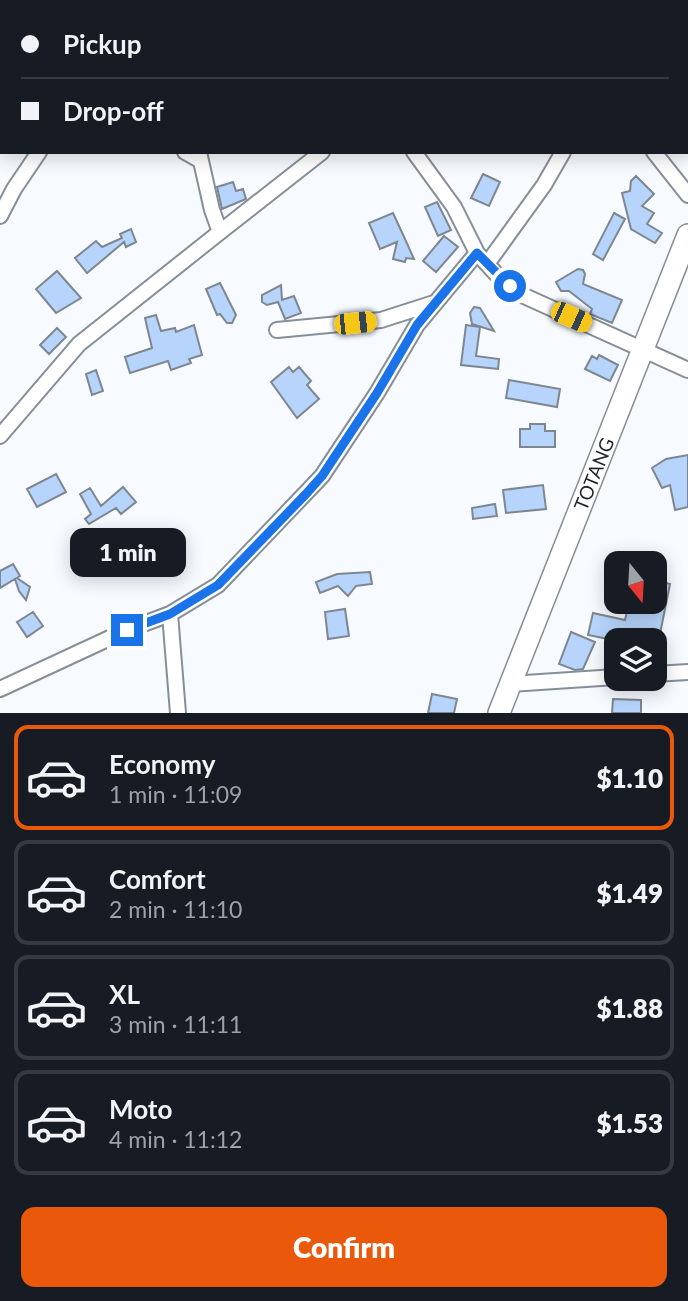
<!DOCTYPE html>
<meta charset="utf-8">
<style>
:root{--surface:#171b24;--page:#242831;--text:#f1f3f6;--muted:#9ea1a6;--line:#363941;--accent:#ea580c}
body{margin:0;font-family:Lato,sans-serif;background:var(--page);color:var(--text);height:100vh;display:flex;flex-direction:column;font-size:26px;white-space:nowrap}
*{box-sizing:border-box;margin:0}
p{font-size:23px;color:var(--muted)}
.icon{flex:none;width:38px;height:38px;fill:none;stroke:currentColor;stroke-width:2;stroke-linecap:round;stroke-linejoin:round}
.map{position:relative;height:713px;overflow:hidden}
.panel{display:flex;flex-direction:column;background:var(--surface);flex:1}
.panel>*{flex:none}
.banner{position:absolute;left:0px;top:0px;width:690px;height:154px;box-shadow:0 4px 18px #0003;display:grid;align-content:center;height:154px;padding:0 21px;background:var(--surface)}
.needle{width:46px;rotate:162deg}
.buttons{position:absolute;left:604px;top:551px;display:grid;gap:14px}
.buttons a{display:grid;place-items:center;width:63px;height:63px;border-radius:14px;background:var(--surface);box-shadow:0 4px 18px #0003;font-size:35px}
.end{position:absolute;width:32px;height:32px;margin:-16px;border:9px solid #1a73e8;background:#fff;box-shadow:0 0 0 4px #fff}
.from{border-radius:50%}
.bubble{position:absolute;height:49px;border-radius:14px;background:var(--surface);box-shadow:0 4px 18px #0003;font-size:23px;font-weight:800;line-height:49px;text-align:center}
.car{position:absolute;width:21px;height:42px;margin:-21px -10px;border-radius:9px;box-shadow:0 0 5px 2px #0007;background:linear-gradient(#f5c518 24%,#345 0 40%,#f5c518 0 76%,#345 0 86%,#f5c518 0)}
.banner b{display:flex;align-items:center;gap:24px;height:66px;font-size:26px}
.banner b+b{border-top:2px solid var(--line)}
.banner i{width:18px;height:18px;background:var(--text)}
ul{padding:12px 0 0;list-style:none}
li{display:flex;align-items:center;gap:21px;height:105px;margin:0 14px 10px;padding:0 7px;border:4px solid var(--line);border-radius:14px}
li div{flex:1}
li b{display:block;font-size:26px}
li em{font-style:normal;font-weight:800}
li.selected{border-color:var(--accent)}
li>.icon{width:63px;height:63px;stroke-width:1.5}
.action{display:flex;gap:14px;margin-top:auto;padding:14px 21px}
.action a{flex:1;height:80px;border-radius:14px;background:var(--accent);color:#fff;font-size:28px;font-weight:800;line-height:80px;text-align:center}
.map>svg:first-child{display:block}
.building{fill:#b7d5fc;stroke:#7e868f;stroke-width:2}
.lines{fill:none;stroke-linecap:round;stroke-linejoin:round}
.street-casing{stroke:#868e97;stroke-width:18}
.secondary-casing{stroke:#868e97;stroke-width:24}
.street{stroke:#fff;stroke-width:14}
.secondary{stroke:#fff;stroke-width:21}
.route{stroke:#1a73e8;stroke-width:9}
.labels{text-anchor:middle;stroke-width:5;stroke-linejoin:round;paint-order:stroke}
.street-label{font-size:19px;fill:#1f2226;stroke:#fff}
</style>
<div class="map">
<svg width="688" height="713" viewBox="0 0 688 713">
<rect width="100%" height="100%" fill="#f7fbff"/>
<path class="building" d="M 483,174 L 500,182 L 489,206 L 471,198 Z
M 636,176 L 654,194 L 642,206 L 654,213 L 647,224 L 662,233 L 655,243 L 631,229 L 622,193 L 630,191 L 631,181 Z
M 233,182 L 236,191 L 243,189 L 246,199 L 222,209 L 217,187 Z
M 437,202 L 451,230 L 438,236 L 425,207 Z
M 393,213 L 405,239 L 414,259 L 406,258 L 405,262 L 393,259 L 397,242 L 380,249 L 369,223 Z
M 614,213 L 625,219 L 603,260 L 593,254 Z
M 131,229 L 136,242 L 126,247 L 124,242 L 87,273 L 75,258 L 96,241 L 102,247 L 122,238 L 120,234 Z
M 444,236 L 458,247 L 436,272 L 423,261 Z
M 578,269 L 583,270 L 585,274 L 583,284 L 622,300 L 612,323 L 590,314 L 592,309 L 569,291 L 561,291 L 556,282 Z
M 57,271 L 81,298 L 56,313 L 36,289 Z
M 220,283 L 236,315 L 232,323 L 227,323 L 220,314 L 217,315 L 206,289 Z
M 281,285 L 282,300 L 294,296 L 301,313 L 285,319 L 278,302 L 267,305 L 262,302 L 262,295 Z
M 474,307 L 480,308 L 494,331 L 472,324 L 470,313 Z
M 156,315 L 161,331 L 175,328 L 176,332 L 194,325 L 202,355 L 189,359 L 191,363 L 171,370 L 168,361 L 130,373 L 125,357 L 152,348 L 145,318 Z
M 466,325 L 480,327 L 476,356 L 499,359 L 498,369 L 461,365 Z
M 57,328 L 66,337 L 49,354 L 40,345 Z
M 599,355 L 618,365 L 610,381 L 585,369 L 592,356 L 597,359 Z
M 289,367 L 293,372 L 299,367 L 311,381 L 307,385 L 319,399 L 297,418 L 271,382 Z
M 96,370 L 103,391 L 92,395 L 86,374 Z
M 509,380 L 560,389 L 557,407 L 506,398 Z
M 530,424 L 545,424 L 545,431 L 555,431 L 555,447 L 520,447 L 520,429 L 530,429 Z
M 688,455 L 688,507 L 675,510 L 670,485 L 662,488 L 652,468 L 666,459 Z
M 56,474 L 66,492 L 37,507 L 27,489 Z
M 543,485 L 546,509 L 506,513 L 503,490 Z
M 123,487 L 136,502 L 121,514 L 116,508 L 89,524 L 85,519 L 91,514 L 80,494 L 90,488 L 101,506 Z
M 495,504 L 497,516 L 473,519 L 472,508 Z
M 13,564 L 20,576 L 17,578 L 30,587 L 26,600 L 19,591 L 15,579 L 0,588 L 0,571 Z
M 370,572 L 372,584 L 356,586 L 348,596 L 338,586 L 320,593 L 316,582 L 337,574 Z
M 654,580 L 670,584 L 659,639 L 615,630 L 613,640 L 588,635 L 593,613 L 625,620 L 629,602 L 654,602 Z
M 345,609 L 349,636 L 328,639 L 325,612 Z
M 33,612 L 43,626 L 27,637 L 17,622 Z
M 571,632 L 595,642 L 583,669 L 575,670 L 559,664 Z
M 432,694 L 457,699 L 454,713 L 428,713 Z
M 613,699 L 641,700 L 641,713 L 612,713 Z"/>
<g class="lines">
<g class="street-casing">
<path id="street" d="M 283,0 L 285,2
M 414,0 L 415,2
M 533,0 L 534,2
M 176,2 L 178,0
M 0,20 L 2,21
M 185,152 L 201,161
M 414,152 L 454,207 L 477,253 L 498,276 L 522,295 L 688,370
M 654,152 L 688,195
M 0,216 L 14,189 L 39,152
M 220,232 L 322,152
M 487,264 L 544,185 L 563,152
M 277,330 L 381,320 L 434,303
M 0,436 L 79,344 L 220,232 L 212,210 L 199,152
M 170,614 L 178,713
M 654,674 L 688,672
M 510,684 L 616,677
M 0,689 L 127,630 L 170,614 L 218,585 L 322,476 L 377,393 L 417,325 L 477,253"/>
</g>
<g class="secondary-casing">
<path id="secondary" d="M 499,713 L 688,235"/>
</g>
<use href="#street" class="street"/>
<use href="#secondary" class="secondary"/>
</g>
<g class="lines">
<path class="route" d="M 127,630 L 170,614 L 218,585 L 306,494 L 322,476 L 377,393 L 417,325 L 477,253 L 510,286"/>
</g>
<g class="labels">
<g class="street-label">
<text transform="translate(594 474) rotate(-68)" y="7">TOTANG</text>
</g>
</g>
</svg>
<div class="buttons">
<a><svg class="needle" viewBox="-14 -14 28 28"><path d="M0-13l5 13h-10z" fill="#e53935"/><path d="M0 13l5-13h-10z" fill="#9ea1a6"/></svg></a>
<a><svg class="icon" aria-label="layers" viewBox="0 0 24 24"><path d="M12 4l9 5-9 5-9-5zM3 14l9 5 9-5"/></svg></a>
</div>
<i class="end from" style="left:510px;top:286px"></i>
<i class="end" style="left:127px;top:630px"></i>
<div class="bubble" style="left:70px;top:528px;width:116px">1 min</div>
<i class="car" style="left:571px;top:317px;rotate:114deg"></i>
<i class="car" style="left:355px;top:323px;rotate:84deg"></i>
<div class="banner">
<b><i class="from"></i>Pickup</b>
<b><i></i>Drop-off</b>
</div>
</div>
<section class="panel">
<ul>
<li class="selected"><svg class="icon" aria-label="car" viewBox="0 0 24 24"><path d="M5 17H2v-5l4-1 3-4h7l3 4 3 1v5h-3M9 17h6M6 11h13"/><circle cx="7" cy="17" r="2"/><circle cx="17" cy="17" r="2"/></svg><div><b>Economy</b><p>1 min · 11:09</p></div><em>$1.10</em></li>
<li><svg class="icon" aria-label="car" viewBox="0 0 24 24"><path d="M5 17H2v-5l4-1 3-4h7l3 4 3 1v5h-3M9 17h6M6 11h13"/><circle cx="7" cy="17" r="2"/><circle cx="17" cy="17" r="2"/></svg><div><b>Comfort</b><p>2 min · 11:10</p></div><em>$1.49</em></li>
<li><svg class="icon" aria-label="car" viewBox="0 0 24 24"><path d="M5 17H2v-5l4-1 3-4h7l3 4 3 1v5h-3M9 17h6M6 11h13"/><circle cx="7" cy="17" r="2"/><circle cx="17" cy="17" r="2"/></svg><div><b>XL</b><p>3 min · 11:11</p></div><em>$1.88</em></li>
<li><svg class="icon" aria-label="car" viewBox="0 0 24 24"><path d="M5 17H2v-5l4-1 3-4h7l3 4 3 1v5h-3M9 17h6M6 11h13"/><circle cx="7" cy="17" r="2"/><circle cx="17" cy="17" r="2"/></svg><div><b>Moto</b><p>4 min · 11:12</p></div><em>$1.53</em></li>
</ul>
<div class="action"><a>Confirm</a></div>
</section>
